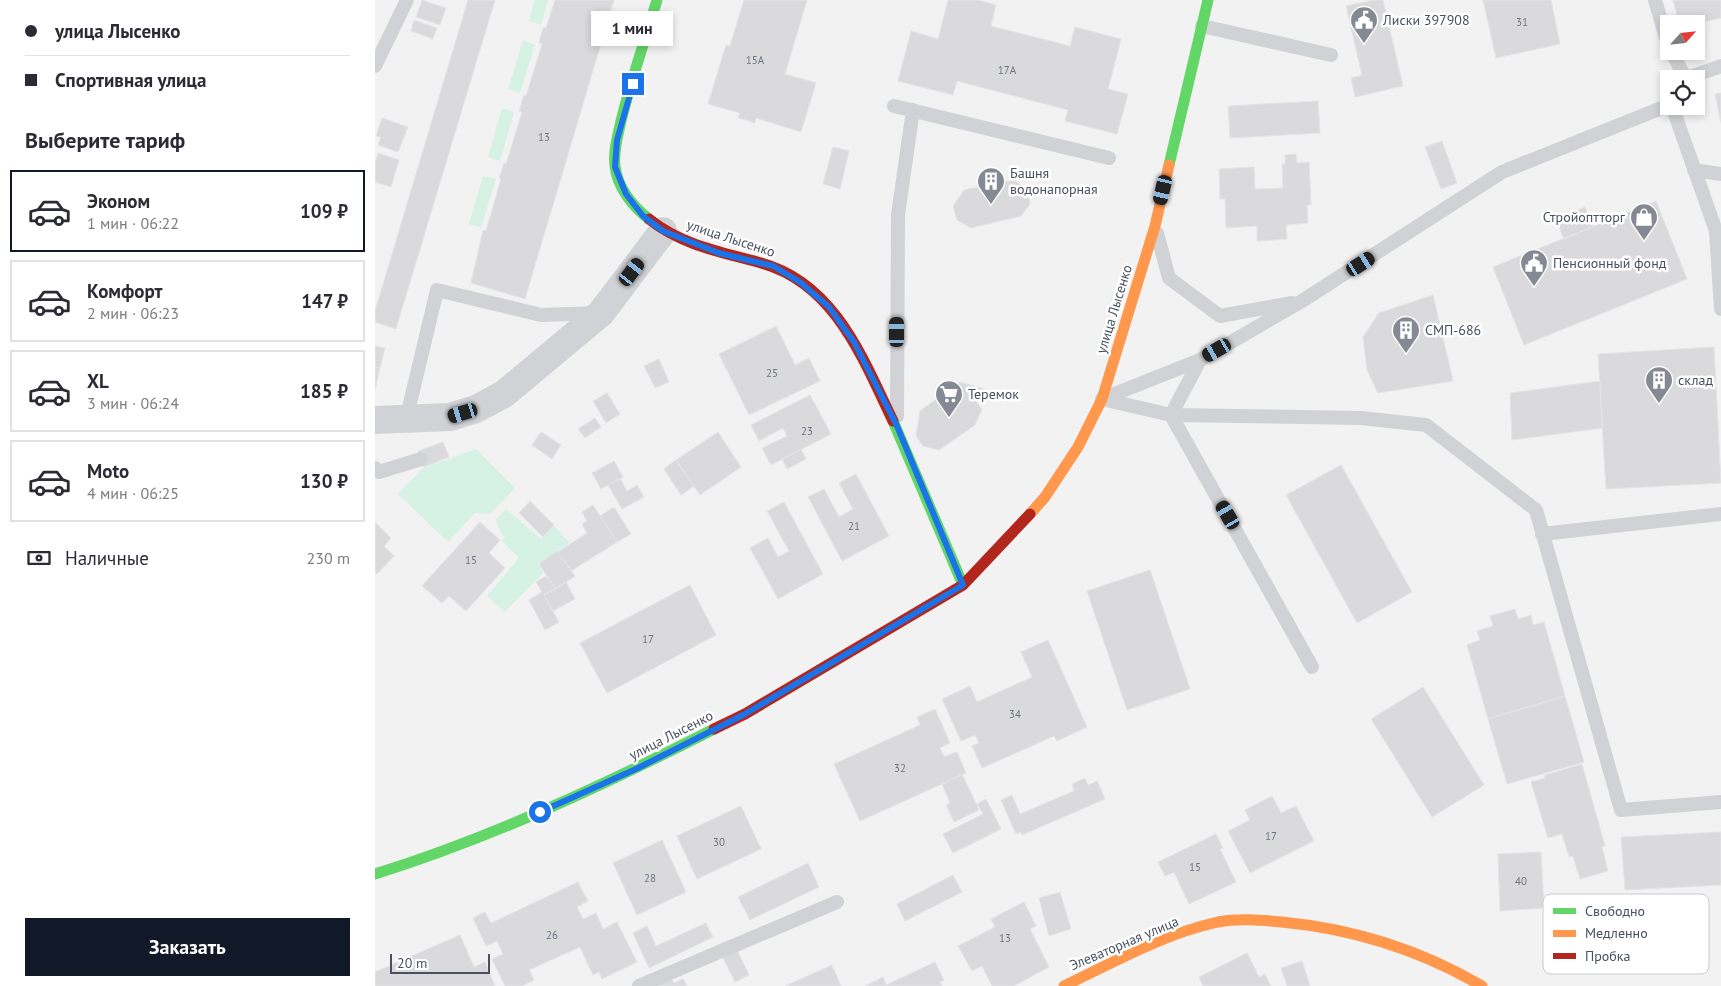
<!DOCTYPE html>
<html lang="ru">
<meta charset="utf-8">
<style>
:root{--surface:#fff;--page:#f2f2f3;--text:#2b2b33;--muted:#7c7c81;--line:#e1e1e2;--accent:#111827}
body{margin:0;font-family:"PT Sans",sans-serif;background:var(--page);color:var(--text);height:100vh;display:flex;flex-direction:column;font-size:19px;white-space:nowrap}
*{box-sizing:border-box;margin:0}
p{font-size:16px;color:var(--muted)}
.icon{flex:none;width:28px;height:28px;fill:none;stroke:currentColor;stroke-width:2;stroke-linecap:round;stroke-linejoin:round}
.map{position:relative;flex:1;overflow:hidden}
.panel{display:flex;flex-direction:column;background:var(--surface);width:375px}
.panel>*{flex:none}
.hud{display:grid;align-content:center;height:110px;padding:0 25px;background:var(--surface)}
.needle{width:32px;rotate:63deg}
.fabs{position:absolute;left:1285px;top:15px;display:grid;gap:10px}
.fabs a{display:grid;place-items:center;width:45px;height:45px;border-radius:0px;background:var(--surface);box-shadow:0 2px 8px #0003;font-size:25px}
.scale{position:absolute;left:15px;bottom:12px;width:100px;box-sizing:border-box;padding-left:5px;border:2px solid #485160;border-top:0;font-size:14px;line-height:18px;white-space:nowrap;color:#485160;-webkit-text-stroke:4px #fff;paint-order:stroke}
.end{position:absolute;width:22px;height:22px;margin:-11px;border:6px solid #1a73e8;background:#fff;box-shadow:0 0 0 2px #fff}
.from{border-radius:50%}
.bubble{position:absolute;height:35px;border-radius:0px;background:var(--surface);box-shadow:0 2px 8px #0003;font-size:16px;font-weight:800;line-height:35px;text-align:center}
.car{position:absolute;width:15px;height:30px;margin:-15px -8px;border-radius:6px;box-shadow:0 0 4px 1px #0007;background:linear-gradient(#222 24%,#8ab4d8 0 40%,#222 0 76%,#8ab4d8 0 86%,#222 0)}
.hud b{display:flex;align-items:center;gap:18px;height:48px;font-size:19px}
.hud b+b{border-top:1px solid var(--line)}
.hud i{width:12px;height:12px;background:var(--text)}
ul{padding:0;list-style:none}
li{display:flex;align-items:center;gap:15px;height:82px;margin:0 10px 8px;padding:0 15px;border:2px solid var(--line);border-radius:0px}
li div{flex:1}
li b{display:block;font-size:19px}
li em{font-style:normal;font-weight:800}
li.on{border-color:var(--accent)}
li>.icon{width:45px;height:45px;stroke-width:1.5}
h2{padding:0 25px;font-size:22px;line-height:60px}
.pay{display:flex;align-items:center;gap:12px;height:55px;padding:0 25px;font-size:19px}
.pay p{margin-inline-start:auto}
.cta{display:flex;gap:10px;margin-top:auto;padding:10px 25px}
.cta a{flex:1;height:58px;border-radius:0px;background:var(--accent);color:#fff;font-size:20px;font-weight:800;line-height:58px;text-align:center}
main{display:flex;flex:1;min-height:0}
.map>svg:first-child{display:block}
.green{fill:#d6f2e4}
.building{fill:#dadadd;stroke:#e4e4e5}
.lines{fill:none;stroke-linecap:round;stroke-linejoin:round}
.lane{stroke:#d0d2d5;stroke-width:14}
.street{stroke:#d0d2d5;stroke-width:28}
.fast{stroke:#63d668;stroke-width:11}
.slow{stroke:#ff974d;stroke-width:11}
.jam{stroke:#b3261e;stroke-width:11}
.route{stroke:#1a73e8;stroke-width:6}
.labels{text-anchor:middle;stroke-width:5;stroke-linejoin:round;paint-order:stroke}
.number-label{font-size:11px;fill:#6e7580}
.poi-label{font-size:14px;fill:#485160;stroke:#fff;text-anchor:start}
.street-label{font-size:14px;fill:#485160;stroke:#fff}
.key{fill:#fff;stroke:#c8cbcf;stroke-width:1}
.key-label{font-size:14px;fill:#485160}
</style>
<main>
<section class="panel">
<div class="hud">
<b><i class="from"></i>улица Лысенко</b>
<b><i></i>Спортивная улица</b>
</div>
<h2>Выберите тариф</h2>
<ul>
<li class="on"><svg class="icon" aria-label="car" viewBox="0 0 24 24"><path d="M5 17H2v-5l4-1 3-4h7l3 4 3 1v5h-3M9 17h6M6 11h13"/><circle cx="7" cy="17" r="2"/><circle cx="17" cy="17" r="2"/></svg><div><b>Эконом</b><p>1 мин · 06:22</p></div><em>109 ₽</em></li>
<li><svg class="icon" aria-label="car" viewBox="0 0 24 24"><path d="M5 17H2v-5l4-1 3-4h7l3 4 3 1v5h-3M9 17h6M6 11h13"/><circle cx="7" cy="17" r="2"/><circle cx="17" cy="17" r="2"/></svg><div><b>Комфорт</b><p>2 мин · 06:23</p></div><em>147 ₽</em></li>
<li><svg class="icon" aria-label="car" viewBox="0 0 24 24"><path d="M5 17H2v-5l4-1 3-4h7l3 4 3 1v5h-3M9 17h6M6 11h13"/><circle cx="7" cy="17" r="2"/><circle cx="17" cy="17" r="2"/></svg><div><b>XL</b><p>3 мин · 06:24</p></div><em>185 ₽</em></li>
<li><svg class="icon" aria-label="car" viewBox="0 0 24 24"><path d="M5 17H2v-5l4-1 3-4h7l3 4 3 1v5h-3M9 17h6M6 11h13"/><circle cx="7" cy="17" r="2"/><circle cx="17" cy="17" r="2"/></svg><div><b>Moto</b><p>4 мин · 06:25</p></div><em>130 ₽</em></li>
</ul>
<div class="pay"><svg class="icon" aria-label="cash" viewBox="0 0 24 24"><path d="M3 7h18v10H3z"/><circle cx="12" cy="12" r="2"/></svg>Наличные<p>230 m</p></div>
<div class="cta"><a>Заказать</a></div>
</section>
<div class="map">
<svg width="1346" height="986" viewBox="0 0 1346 986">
<rect width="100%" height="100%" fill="#f3f2f2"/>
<path class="green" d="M 160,0 L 173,0 L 166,25 L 154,21 Z
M 148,40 L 160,45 L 145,93 L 133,89 Z
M 127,108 L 139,112 L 125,161 L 113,157 Z
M 108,176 L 121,179 L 106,228 L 94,224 Z
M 101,449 L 140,488 L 115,514 L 100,513 L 73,542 L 23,494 L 48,468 Z
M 131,509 L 166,539 L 179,526 L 195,543 L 163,564 L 169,572 L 130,612 L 112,596 L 144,558 L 127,541 L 130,537 L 126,534 L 121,520 Z"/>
<path class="building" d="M 47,0 L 71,8 L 65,25 L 41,17 Z
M 93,0 L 120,0 L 21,329 L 0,322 L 0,311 Z
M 180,0 L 239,0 L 150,299 L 96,283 L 108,230 L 111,231 L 126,179 L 124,178 L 129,163 L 131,164 L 147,112 L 144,111 L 149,95 L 151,96 L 167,44 L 164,43 L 166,35 L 168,28 L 171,28 Z
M 369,0 L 432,0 L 410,74 L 441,83 L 426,132 L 381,118 L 380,123 L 371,120 L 363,118 L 365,113 L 333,104 L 351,45 L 355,46 Z
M 573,0 L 603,0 L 621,5 L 616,26 L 695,46 L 700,27 L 746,39 L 733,89 L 753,94 L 742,134 L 690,121 L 693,110 L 582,81 L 578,95 L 523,81 L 536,31 L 563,39 Z
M 999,0 L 1008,0 L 1028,86 L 980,97 L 976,78 L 987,75 L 971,6 Z
M 1108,0 L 1176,0 L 1185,44 L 1121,58 Z
M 1298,0 L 1346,0 L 1346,18 L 1321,24 L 1304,24 Z
M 39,20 L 62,28 L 58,39 L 36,31 Z
M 1346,93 L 1346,123 L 1340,94 Z
M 943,101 L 945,133 L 855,138 L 853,106 Z
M 7,118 L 33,127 L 23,152 L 3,145 L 6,137 L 1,136 Z
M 1067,141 L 1082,183 L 1066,189 L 1050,147 Z
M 458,147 L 474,151 L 465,189 L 448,184 Z
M 3,153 L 24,160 L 16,187 L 0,182 L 0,163 Z
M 921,154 L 922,163 L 934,162 L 936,205 L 932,205 L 933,223 L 911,225 L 912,239 L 882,241 L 882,226 L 851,228 L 850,199 L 845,199 L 844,169 L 879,167 L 880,189 L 908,188 L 907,164 L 910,164 L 910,155 Z
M 639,180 L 652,189 L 655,204 L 646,216 L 596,228 L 582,220 L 578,206 L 589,190 Z
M 1281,201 L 1312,279 L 1149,345 L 1118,267 Z
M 1210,207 L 1218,227 L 1189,239 L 1181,219 Z
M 1058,295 L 1078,381 L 1003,393 L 992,370 L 988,337 L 1004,313 Z
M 401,326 L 420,365 L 434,358 L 445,381 L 374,415 L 344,354 Z
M 0,346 L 10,348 L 5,368 L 0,367 Z
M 1339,347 L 1346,483 L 1231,489 L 1223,354 Z
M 284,359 L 294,382 L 280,388 L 269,366 Z
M 0,367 L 5,368 L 0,390 Z
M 1225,381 L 1228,428 L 1137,440 L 1135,393 Z
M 585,382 L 611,389 L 599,399 L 607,409 L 600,425 L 564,450 L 548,446 L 541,436 L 545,411 Z
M 232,393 L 245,414 L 231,423 L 218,401 Z
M 435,395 L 456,434 L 396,465 L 387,448 L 412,436 L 408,428 L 384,441 L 376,425 Z
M 220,418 L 226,427 L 210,438 L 203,429 Z
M 166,432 L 186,445 L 177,459 L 157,445 Z
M 343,432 L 366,467 L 325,495 L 301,460 Z
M 68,442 L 74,457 L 49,467 L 43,451 Z
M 426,449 L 431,459 L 412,469 L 407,459 Z
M 301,460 L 319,486 L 306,495 L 289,469 Z
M 239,461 L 248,477 L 226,489 L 217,473 Z
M 966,465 L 1037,592 L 982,623 L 911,495 Z
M 481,474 L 514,536 L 467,561 L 433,497 L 449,489 L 464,517 L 478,509 L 464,483 Z
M 245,478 L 252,491 L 262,485 L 269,497 L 247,509 L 233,485 Z
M 155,501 L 179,525 L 168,537 L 144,513 Z
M 409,502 L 448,574 L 403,599 L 375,548 L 393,538 L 403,557 L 414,551 L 392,511 Z
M 218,505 L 242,542 L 196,571 L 183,552 L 212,533 L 207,524 L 212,521 L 207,512 Z
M 239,507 L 256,534 L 242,542 L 225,516 Z
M 0,522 L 16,538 L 9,546 L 19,556 L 2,574 L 0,572 Z
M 105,522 L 125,540 L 114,553 L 130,568 L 91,611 L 74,596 L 67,603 L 47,586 Z
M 182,551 L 200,576 L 181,589 L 164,564 Z
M 775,570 L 815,689 L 752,710 L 712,591 Z
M 171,576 L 181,589 L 169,595 L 184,622 L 170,630 L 154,600 L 167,592 L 161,582 Z
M 191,582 L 200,599 L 178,611 L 169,595 Z
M 315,585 L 341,635 L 232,693 L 205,643 Z
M 1140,609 L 1143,619 L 1156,615 L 1158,625 L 1169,622 L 1190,696 L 1113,719 L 1092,645 L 1105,640 L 1102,631 L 1118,626 L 1115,616 Z
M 673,640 L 712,727 L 682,741 L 679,736 L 607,768 L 597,746 L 604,743 L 600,735 L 586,741 L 567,699 L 595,686 L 602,702 L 657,677 L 646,652 Z
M 1048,687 L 1109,785 L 1057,817 L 996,719 Z
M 1190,696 L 1209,762 L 1132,784 L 1113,719 Z
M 560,709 L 575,743 L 565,748 L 569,757 L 582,752 L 591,773 L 485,821 L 459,764 L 545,725 L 542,717 Z
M 1207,764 L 1230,846 L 1227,847 L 1233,871 L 1205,879 L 1198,856 L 1194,857 L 1187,834 L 1173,838 L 1156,782 L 1170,778 L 1170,775 Z
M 587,774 L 604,810 L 579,822 L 571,805 L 575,803 L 567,784 Z
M 710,778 L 713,785 L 722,781 L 730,799 L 647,835 L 646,832 L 641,834 L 626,800 L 637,795 L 645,814 L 699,791 L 697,784 Z
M 897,796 L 906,813 L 921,806 L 939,841 L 875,873 L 853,831 L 875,820 L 870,810 Z
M 611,799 L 626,829 L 578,853 L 568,834 L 608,814 L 602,804 Z
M 366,806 L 386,849 L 322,879 L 302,836 Z
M 1346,832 L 1346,885 L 1250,890 L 1246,837 Z
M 841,834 L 848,848 L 845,849 L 861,882 L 814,904 L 799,872 L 790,876 L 783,862 Z
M 287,840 L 311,892 L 262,915 L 238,863 Z
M 1166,852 L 1169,908 L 1125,911 L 1123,854 Z
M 433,863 L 444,887 L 375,920 L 363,897 Z
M 578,875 L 587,892 L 530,921 L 522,904 Z
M 203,882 L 213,901 L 202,907 L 208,919 L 221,913 L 228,929 L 242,922 L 262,962 L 227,979 L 224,972 L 218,975 L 205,947 L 154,970 L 159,980 L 147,986 L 130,986 L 117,959 L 128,954 L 122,941 L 111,946 L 98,918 L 110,912 L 116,923 Z
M 685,892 L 696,929 L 674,936 L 664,898 Z
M 649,902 L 661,926 L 655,929 L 674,967 L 639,986 L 617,986 L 607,966 L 597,971 L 583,946 L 620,927 L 616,919 Z
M 331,923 L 338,937 L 274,968 L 258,933 L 272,926 L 281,946 Z
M 85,935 L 99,967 L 110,962 L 120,986 L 0,986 L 0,972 Z
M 362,950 L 374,975 L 360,982 L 347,956 Z
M 872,953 L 884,977 L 890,974 L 896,986 L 828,986 L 824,977 Z
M 927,961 L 935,986 L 912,986 L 906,968 Z
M 560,962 L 569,980 L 565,982 L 567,986 L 490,986 L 508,977 L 511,985 Z
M 457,965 L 466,986 L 410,986 Z
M 295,976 L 299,983 L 308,979 L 312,986 L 273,986 Z"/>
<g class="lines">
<path class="lane" d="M 1280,0 L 1294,48
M 827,26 L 956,55
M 1296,51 L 1310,77
M 0,66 L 32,0
M 1309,79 L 1346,66
M 519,106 L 734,158
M 1297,106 L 1341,231 L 1346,309
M 1319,170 L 1346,174
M 782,233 L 794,278 L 845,316 L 917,303
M 825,360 L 796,415 L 937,667
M 727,399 L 796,415 L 986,418 L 1051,425 L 1161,510 L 1246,810 L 1346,802
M 727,399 L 825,360 L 927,301 L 1127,172 L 1294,105
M 522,416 L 523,215 L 538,110
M 31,420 L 62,290 L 166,315 L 223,313
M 0,468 L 4,472 L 46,459
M 1167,534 L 1346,514
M 264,986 L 462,902"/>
<path class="street" d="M 0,420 L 75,417 L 101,409 L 129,394 L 226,313 L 288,231"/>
<path class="fast" d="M 794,165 L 833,0
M 274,219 C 258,207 242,187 240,166 C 238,151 243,135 246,121 C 256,80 270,40 282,0
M 518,421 L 588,585
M 0,874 C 118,837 229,785 339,729"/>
<path class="slow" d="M 655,514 L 670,497 L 703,447 L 727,399 L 780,226 L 794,165
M 689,986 C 739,962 788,934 843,922 C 864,918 885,920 907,922 C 979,929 1044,949 1107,986"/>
<path class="jam" d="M 274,219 C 308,246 347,252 386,263 C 460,283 488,359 518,421
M 339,729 L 370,714 L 588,585 L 655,514"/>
</g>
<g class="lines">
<path class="route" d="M 165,812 L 261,769 L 370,714 L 588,585 L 522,426 L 479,342 L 454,307 L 425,282 L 398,266 L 344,253 L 288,231 L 268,216 L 251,194 L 240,167 L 242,140 L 258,84"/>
</g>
<defs>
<g id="civic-pin" transform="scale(1.4375)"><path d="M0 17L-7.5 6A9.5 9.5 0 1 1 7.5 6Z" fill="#848993" stroke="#fff"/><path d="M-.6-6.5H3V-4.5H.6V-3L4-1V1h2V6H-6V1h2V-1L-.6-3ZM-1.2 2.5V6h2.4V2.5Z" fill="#fff"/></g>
<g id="building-pin" transform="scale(1.4375)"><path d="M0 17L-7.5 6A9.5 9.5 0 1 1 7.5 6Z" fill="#848993" stroke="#fff"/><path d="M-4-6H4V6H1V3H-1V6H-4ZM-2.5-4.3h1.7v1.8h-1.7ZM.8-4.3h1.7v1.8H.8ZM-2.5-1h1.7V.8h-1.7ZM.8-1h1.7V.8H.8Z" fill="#fff"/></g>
<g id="shop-pin" transform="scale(1.4375)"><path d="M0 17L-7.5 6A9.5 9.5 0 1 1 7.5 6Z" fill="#848993" stroke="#fff"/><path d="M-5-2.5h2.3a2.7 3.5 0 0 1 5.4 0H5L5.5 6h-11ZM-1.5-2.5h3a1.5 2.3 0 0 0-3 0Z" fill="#fff"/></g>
<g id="supermarket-pin" transform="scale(1.4375)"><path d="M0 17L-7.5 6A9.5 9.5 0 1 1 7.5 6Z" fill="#848993" stroke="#fff"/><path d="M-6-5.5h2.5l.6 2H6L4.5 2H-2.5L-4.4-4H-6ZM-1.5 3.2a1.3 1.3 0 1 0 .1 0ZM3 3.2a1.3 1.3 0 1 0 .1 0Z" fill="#fff"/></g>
</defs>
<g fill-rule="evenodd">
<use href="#civic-pin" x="989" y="20"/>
<use href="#building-pin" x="616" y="181"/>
<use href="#shop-pin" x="1269" y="217"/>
<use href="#civic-pin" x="1159" y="263"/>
<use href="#building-pin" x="1031" y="330"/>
<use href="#building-pin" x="1284" y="380"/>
<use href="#supermarket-pin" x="574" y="394"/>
</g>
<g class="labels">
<g class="number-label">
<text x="1147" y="26">31</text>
<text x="380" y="64">15А</text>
<text x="632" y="74">17А</text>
<text x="169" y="141">13</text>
<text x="397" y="377">25</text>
<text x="432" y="435">23</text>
<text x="479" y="530">21</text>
<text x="96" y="564">15</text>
<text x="273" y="643">17</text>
<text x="640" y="718">34</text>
<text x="525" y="772">32</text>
<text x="896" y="840">17</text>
<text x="344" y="846">30</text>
<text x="820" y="871">15</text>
<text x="275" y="882">28</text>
<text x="1146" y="885">40</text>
<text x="177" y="939">26</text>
<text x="630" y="942">13</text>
</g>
<g class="poi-label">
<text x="1008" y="25">Лиски 397908</text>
<text x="635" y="178">Башня<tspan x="635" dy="16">водонапорная</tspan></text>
<text x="1250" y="222" text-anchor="end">Стройоптторг</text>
<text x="1178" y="268">Пенсионный фонд</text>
<text x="1050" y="335">СМП-686</text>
<text x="1303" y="385">склад</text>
<text x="593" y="399">Теремок</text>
</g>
<g class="street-label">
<text transform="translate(356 238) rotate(18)" y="5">улица Лысенко</text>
<text transform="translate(739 309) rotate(-73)" y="5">улица Лысенко</text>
<text transform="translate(296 735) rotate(-27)" y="5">улица Лысенко</text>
<text transform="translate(749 943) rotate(-23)" y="5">Элеваторная улица</text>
</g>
</g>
<rect x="1168" y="894" width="166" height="80" rx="8" class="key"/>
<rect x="1178" y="908" width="23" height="6" fill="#63d668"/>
<rect x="1178" y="930" width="23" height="7" fill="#ff974d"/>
<rect x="1178" y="953" width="23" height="6" fill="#b3261e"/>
<g class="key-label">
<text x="1210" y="916">Свободно</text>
<text x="1210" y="938">Медленно</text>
<text x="1210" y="961">Пробка</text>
</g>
</svg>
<div class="fabs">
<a><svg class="needle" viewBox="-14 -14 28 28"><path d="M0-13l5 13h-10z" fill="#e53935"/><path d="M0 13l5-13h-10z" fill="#7c7c81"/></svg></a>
<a><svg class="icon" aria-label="locate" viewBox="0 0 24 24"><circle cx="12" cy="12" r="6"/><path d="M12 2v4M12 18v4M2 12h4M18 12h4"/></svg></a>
</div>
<div class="scale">20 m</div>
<i class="end from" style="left:165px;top:812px"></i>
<i class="end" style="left:258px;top:84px"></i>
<div class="bubble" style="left:216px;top:11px;width:82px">1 мин</div>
<i class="car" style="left:788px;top:190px;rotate:193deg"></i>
<i class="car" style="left:986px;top:264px;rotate:57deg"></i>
<i class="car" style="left:257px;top:272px;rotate:37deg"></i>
<i class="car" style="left:522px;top:332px;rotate:0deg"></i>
<i class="car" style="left:842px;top:350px;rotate:240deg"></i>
<i class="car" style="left:88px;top:413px;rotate:253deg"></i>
<i class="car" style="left:853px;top:515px;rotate:330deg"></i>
</div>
</main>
